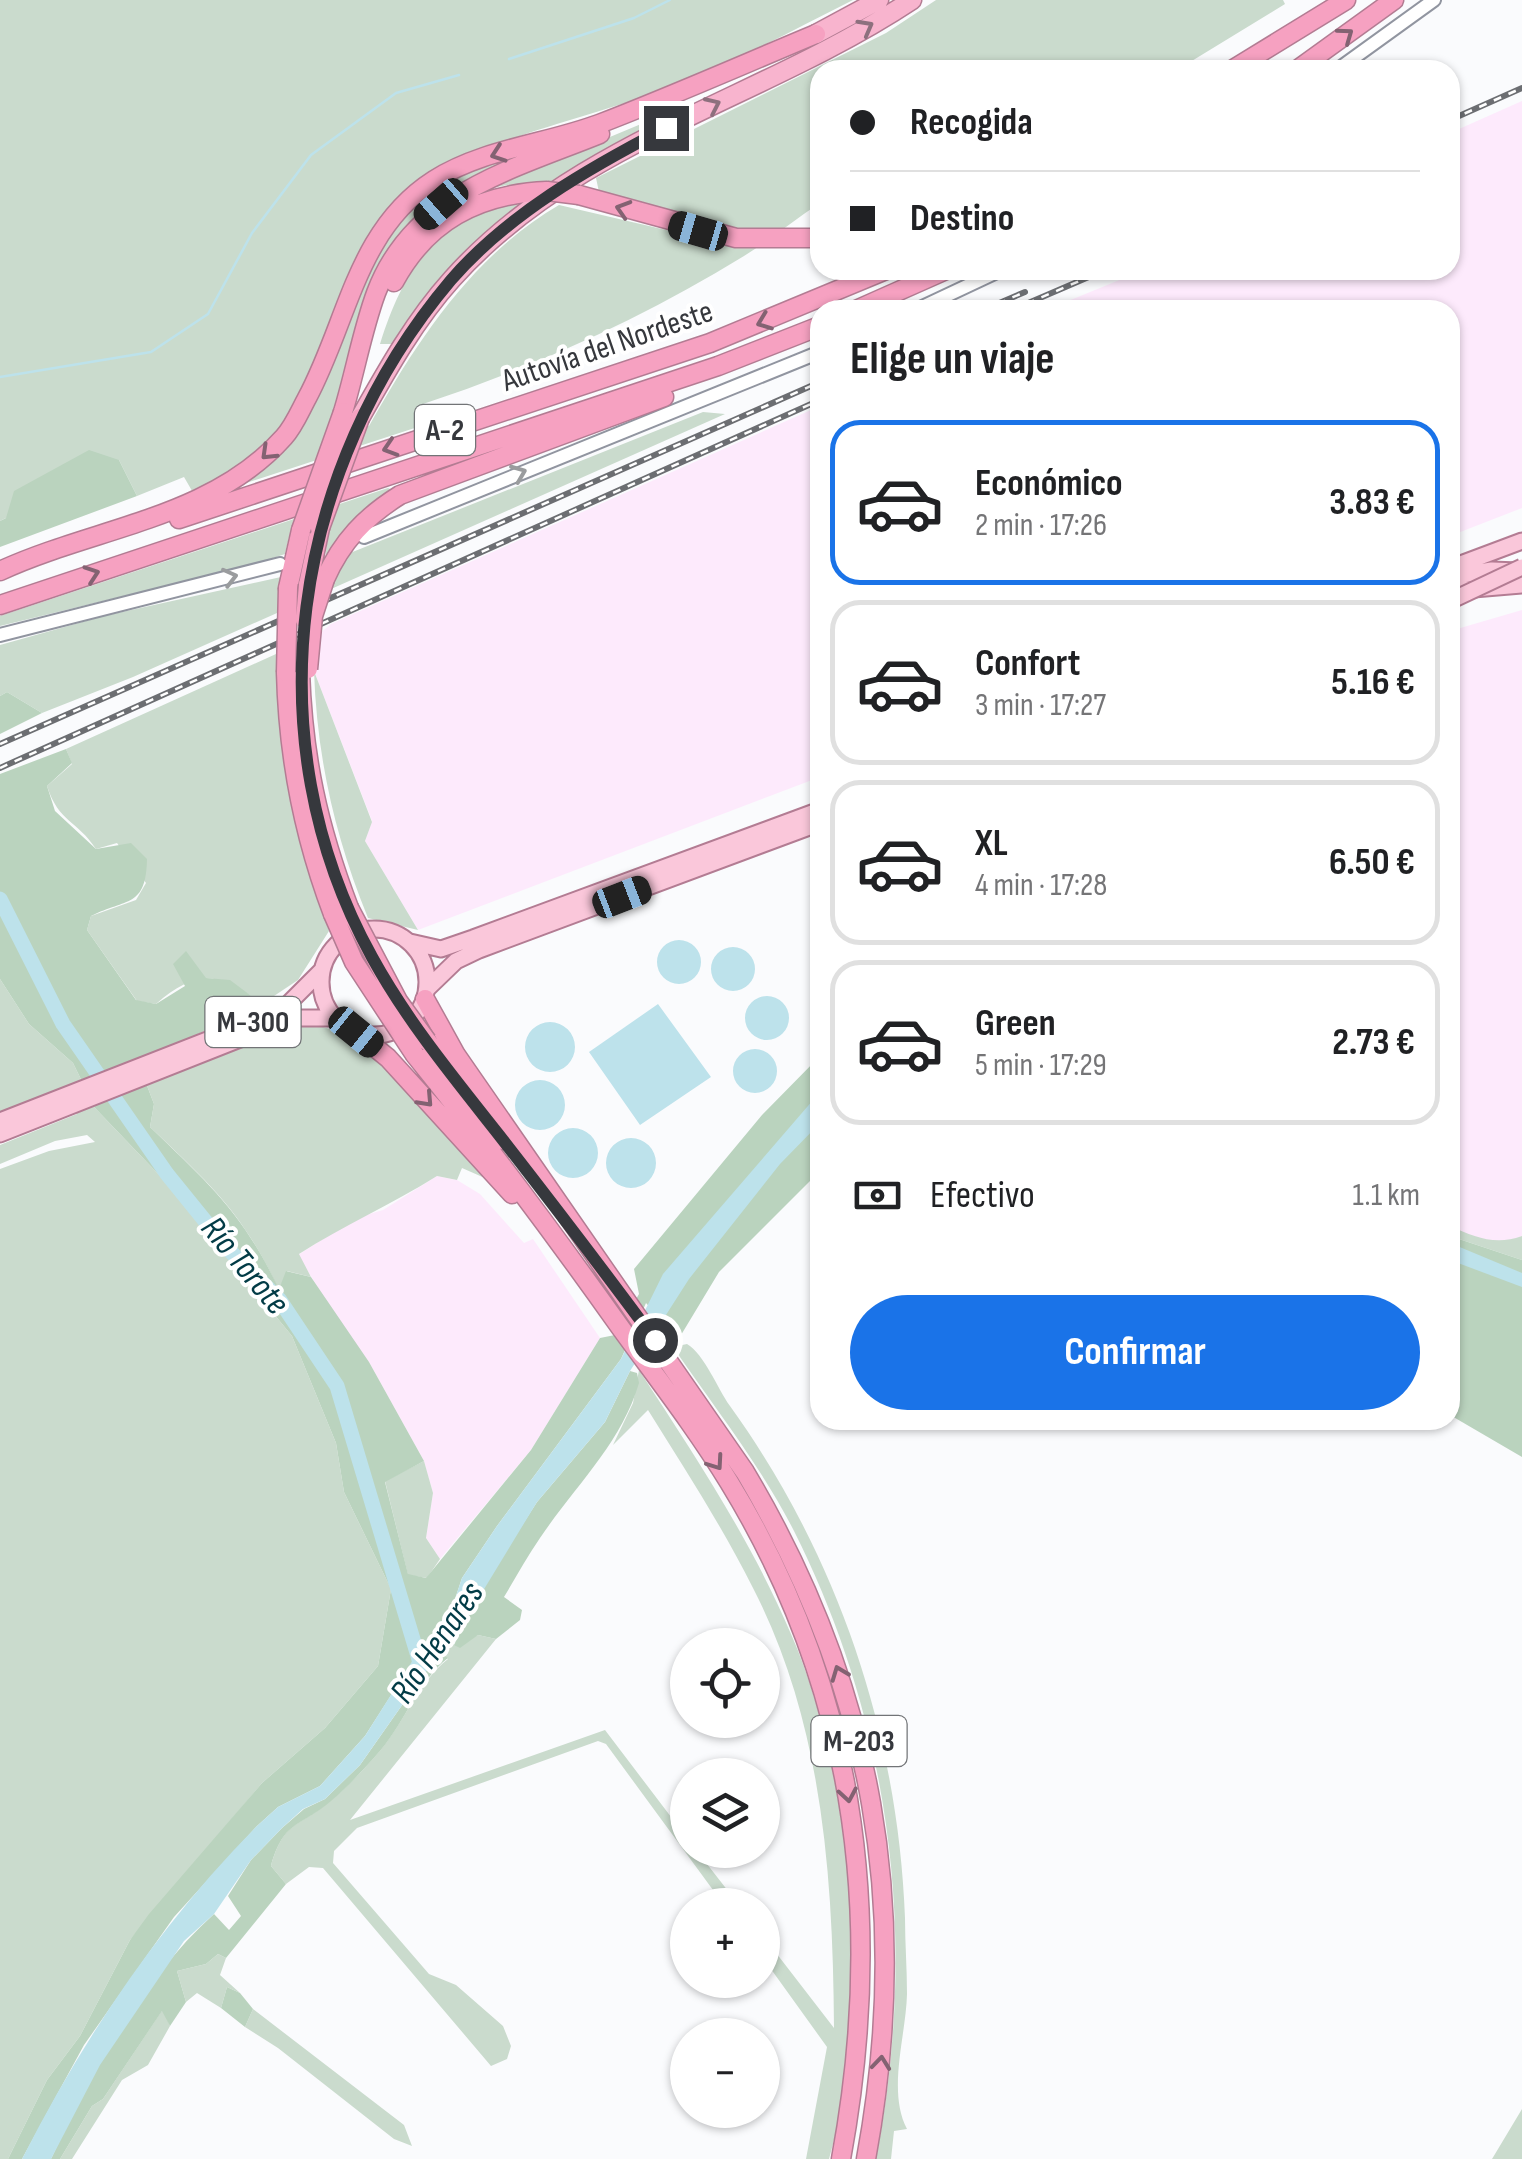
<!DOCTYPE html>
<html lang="es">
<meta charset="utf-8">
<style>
:root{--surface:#fff;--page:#f2f2f2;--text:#202124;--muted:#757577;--line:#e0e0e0;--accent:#1a73e8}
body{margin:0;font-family:"Sofia Sans Condensed",sans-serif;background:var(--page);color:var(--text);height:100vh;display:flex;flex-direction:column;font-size:38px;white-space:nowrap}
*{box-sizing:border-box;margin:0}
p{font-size:32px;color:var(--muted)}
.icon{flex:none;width:55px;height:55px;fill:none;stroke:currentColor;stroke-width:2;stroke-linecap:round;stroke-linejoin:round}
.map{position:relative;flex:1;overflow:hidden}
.drawer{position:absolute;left:810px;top:300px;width:650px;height:1130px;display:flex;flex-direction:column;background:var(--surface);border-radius:30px;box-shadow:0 2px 8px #0004}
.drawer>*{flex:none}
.banner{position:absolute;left:810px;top:60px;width:650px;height:220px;border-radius:30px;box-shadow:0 2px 8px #0004;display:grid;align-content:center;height:220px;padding:0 40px;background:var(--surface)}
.buttons{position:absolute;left:670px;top:1628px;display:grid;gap:20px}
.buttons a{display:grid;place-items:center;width:110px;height:110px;border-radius:50%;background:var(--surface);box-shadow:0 2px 8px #0004;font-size:50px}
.end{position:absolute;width:45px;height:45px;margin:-22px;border:12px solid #36383d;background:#fff;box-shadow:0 0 0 5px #fff}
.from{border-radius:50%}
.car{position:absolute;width:30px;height:60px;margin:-30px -15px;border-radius:12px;box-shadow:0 0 8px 2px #0007;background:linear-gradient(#222 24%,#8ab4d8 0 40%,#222 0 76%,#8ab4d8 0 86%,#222 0)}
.banner b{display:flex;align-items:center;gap:35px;height:95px;font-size:38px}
.banner b+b{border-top:2px solid var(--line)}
.banner i{width:25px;height:25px;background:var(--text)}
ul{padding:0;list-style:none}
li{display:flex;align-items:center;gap:30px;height:165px;margin:0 20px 15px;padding:0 20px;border:5px solid var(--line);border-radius:30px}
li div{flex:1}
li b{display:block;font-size:38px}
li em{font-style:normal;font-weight:700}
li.selected{border-color:var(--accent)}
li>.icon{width:90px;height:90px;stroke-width:1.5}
h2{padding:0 40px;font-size:45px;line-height:120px}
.pay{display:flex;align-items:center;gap:25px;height:110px;padding:0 40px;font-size:38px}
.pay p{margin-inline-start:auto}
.cta{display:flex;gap:20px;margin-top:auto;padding:20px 40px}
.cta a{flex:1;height:115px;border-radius:60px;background:var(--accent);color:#fff;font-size:40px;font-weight:700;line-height:115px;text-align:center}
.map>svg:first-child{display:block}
.industrial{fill:#fdeafc}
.green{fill:#cadbcd}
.forest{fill:#bad3be}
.water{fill:#bde2eb}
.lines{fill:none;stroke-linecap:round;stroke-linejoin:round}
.stream{stroke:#bde2eb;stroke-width:2.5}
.river{stroke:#bde2eb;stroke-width:15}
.tertiary-casing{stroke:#9195a0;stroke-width:16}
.primary-casing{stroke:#b37c93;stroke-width:19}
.trunk-casing{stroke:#b37c93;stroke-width:21}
.motorway-casing{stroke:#b37c93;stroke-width:21}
.tertiary{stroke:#fff;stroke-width:12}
.primary{stroke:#fac7da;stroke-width:15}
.trunk{stroke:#f8b4ce;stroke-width:18}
.motorway{stroke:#f6a1c1;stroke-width:18}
.rail-casing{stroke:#6c6e72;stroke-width:6}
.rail{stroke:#fff;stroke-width:2.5;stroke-dasharray:8;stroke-linecap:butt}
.primary-bridge-casing{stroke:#b37c93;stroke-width:19;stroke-linecap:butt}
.motorway-bridge-casing{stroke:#b37c93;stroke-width:21;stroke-linecap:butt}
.primary-bridge{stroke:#fac7da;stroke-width:15}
.motorway-bridge{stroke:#f6a1c1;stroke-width:18}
.oneway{stroke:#8d707e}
.oneway2{stroke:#836272}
.oneway3{stroke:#9a9c9e}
.route{stroke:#36383d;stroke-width:12}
.labels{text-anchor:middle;stroke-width:8;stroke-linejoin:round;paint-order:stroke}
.shield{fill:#fff;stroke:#727477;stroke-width:2.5}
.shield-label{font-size:30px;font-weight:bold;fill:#36383d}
.street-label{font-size:32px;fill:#36383d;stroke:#fff}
.water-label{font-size:35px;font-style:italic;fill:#023b46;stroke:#fff}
</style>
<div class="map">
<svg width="1522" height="2159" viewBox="0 0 1522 2159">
<rect width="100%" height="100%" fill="#fafbfd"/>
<path class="industrial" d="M 1522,101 L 1522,508 L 1450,536 L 1450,310 L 1046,310 L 1144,270 L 1450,270 L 1450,133 Z
M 820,406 L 820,777 L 418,930 L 365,841 L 372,821 L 314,671 L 319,634 L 331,624 Z
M 1522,610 L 1522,1236 L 1507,1242 L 1450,1236 L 1450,631 Z
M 437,1176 L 457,1180 L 480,1194 L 524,1243 L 533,1239 L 600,1338 L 531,1450 L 440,1559 L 426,1538 L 433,1493 L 424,1461 L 369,1362 L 340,1324 L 298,1255 L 356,1218 L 383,1210 Z"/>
<path class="green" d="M 0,0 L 853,0 C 790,32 726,66 660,91 C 580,121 455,144 395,202 C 337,258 334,346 294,413 C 272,450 230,473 195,496 L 184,477 L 137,496 L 119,460 L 0,521 Z
M 936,0 L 1283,0 L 1285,4 L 1177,70 L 820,70 L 820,203 C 794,220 770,240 744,256 C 643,318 535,367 423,404 L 430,423 L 228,489 L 281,446 L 388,228 L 445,178 L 577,133 C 505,164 412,191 378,270 C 358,315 352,364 334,410 L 369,426 C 417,341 472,256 559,205 L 739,247 L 756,230 L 730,228 L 599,192 L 596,178 L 886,33 Z
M 689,104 C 647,129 601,148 561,176 C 497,221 438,282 392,344 L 380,344 C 403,271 430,233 501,203 L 507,185 L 483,190 Z
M 703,412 L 725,414 L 133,677 L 42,713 L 7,692 L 0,696 L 0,645 L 104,616 L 281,577 L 281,599 L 334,579 L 345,555 Z
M 388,488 L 395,491 L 325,559 L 329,529 L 289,537 L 285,554 L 255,564 L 0,626 L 0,616 Z
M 276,654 C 280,752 297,839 329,931 L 298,980 L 262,1004 C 221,973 198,967 156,1004 L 137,1001 L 87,930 L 91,916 L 136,900 L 146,883 L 117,843 L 96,849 C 77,820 59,823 47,786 L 72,764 L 66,749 Z
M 314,671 L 372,822 L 365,841 L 418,930 L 368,918 C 335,837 317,758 314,671 Z
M 0,979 L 29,1024 L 73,1063 L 95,1108 L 163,1179 L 292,1336 L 336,1443 L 344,1492 L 391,1589 L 378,1666 L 325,1728 L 262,1783 L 130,1940 L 80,2036 L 47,2080 L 8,2159 L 0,2159 L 0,1169 L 49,1151 L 95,1142 L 87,1135 L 55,1141 L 0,1164 L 0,1145 L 77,1114 L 65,1089 L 0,1112 Z
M 305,1024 C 372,1026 444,1131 487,1179 L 462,1168 L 457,1180 L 437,1176 C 391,1205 344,1225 299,1254 L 311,1277 L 287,1271 L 279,1290 C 243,1213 211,1185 150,1127 L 154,1104 L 146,1083 Z
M 1450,1226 C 1475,1237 1495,1246 1522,1236 L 1522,1260 L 1450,1236 Z
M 687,1344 C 705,1355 717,1388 730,1406 C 838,1556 898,1734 905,1918 C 905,1943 907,1969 907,1994 C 906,2036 887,2091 907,2129 L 894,2131 L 891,2159 L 876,2159 C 918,1944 893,1728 794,1531 C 761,1466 714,1407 673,1347 Z
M 639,1370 C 695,1456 751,1540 791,1634 C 853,1775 872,2010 829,2159 L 806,2159 L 827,2047 L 763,1958 L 763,1936 L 834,2028 C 833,1878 823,1724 753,1588 C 722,1526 684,1468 648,1410 L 613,1445 L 633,1403 Z
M 424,1461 L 433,1493 L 426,1538 L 440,1559 L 427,1578 L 408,1575 L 385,1481 Z
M 478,1635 L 496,1639 L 350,1820 L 605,1730 L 687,1838 L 688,1850 L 696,1850 L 739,1905 L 724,1905 L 606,1744 L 598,1741 L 357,1828 L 334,1851 L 333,1863 L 429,1974 L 456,1985 L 503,2026 L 511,2046 L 507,2059 L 491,2066 L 323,1868 L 309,1867 L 286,1884 L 271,1866 C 284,1820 298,1828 330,1801 C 348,1787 365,1768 379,1752 C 404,1723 418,1682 448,1659 L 444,1655 L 454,1639 L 454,1645 Z
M 218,1954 L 226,1958 L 220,1975 L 240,1993 L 227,1987 L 221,2008 L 197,1993 L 186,2002 L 177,1971 L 206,1964 Z
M 163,2009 L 170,2026 L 148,2065 L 122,2080 L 72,2159 L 60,2159 L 92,2106 L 103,2099 Z
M 253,2009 L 404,2125 L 412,2146 L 394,2139 L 278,2048 L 245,2027 Z
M 1522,2109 L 1522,2159 L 1492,2159 Z"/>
<path class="forest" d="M 89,450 L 119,460 L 137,496 L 0,547 L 0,521 L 6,518 L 14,491 Z
M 7,692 L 42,713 L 0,734 L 0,696 Z
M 66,749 L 72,763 L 47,786 L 55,811 L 96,849 L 131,843 L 147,859 C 146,908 127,898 91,916 L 87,930 L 136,1000 L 156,1004 L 185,986 L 173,964 L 186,951 L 206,978 L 230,980 L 262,1004 L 138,1062 L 154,1104 L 150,1127 C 210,1185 242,1212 279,1289 L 286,1271 L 311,1277 L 369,1362 L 424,1461 L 385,1482 L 408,1574 L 426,1578 L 531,1450 L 600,1338 L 615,1335 L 639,1294 L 634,1269 L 762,1115 L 820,1056 L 820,1171 L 719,1272 L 678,1340 L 646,1303 L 621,1359 L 497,1526 L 462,1578 L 451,1611 L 418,1653 L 365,1736 L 320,1786 L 278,1807 L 257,1826 L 174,1917 L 84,2045 L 22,2159 L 8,2159 L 47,2080 L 80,2036 L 130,1940 L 149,1914 L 262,1783 L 325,1728 L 378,1666 L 391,1589 L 344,1492 L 336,1443 L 292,1336 L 163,1179 L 95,1108 L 73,1063 L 29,1024 L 0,979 L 0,774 Z
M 1450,1236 L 1522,1260 L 1522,1457 L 1450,1415 Z
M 630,1371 L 637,1373 L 639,1383 C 621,1444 575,1486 540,1538 C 527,1557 516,1577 504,1597 L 522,1610 L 520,1620 L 496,1639 L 478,1635 L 460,1648 L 454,1645 L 481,1589 L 537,1502 L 605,1422 Z
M 444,1655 L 448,1658 C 418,1681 405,1722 380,1751 C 365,1768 348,1787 331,1801 C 299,1828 284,1820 271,1866 L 286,1884 L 226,1958 L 218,1954 L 206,1964 L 177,1971 L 186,2002 L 170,2026 L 162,2011 L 103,2099 L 92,2106 L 60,2159 L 51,2159 C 92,2072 143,1978 214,1914 L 229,1930 L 241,1916 L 228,1896 L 251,1860 L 282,1828 L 304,1809 L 325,1799 L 360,1765 L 433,1661 Z
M 227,1987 L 240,1993 L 253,2009 L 245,2027 L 221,2008 Z"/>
<path class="water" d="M657 962a22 22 0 1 1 44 0a22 22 0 1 1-44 0Z
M711 969a22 22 0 1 1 44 0a22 22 0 1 1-44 0Z
M745 1018a22 22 0 1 1 44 0a22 22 0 1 1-44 0Z
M 658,1004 L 711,1077 L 640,1125 L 589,1052 Z
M525 1047a25 25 0 1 1 50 0a25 25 0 1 1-50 0Z
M733 1071a22 22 0 1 1 44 0a22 22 0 1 1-44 0Z
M515 1105a25 25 0 1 1 50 0a25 25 0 1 1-50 0Z
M 820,1092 L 820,1123 L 780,1164 L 689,1279 L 630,1371 L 605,1422 L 537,1502 L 444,1655 L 433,1661 L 360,1765 L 325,1799 L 303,1809 L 282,1828 L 251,1860 L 214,1914 L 184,1941 L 100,2065 L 51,2159 L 22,2159 C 84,2037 160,1924 257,1826 L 278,1807 L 320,1786 L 365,1736 L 418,1652 L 451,1611 L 462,1578 L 497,1526 L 621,1359 L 663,1274 Z
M548 1153a25 25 0 1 1 50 0a25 25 0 1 1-50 0Z
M606 1163a25 25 0 1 1 50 0a25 25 0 1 1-50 0Z
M 1450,1243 L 1522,1273 L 1522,1287 L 1450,1260 Z"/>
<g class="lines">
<path class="stream" d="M 509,59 L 634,18 L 670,0
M 0,377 L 151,352 L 208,314 L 252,233 L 311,155 L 396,93 L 459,75"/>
<path class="river" d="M 0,899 L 63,1024 L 167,1174 L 227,1248 L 279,1299 L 337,1386 L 421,1666"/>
<g class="tertiary-casing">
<path id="tertiary" d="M 1337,70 L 1434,0
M 916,310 L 1001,270
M 364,537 L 820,352
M 0,635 L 280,564"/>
</g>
<g class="primary-casing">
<path id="primary" d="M 1450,568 L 1522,541
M 1450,577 L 1492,570 L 1518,571
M 1450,591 L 1522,585
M321 982a53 53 0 1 1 106 0a53 53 0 1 1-106 0Z
M 410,942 L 441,949 L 473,938 L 820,810
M 427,989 L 456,961 L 479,950 L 820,823
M 0,1121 L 266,1017 L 288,1004 L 321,971
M 0,1134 L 273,1026 L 295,1018 L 334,1018"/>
</g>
<g class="trunk-casing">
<path id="trunk" d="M 816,34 L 879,0
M 360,418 C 387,370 415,320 452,279 C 575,141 763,99 912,0"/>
</g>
<g class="motorway-casing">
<path id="motorway" d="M 1232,70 L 1346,0
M 1297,70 L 1394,0
M 579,195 L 736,238 L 820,238
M 394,282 C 427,221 478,194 547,191
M 856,310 L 946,270
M 343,412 C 355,373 362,331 376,293 C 413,194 511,170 600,134
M 179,519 L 710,343 L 886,270
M 0,571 C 95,527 211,519 284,437 C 294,426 300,411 307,398 C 348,322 356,230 434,180 C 483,149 545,144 599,124 C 672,96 744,64 816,34
M 325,579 C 342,541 365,517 400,495 L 664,397
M 308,585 L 320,528
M 288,588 L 301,530
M 0,605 L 718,366 L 820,326
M 300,671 C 303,758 318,826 349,908
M 286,672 C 288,757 303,835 333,914
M 425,999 L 456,1055 L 745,1472 C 874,1689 912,1911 866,2159
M 356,1032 L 388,1058 L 512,1194
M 427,1041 L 503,1140
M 415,1055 C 487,1144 554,1234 620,1327 C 657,1378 696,1428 729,1482 C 857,1691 885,1921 841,2159"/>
</g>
<use href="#tertiary" class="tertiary"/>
<use href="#primary" class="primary"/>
<use href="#trunk" class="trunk"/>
<use href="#motorway" class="motorway"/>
<g class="rail-casing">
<path id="rail" d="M 1450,120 L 1522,88
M 983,310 L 1025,292
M 1012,310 L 1105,270
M 0,744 L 820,382
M 0,768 L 820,400"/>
</g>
<use href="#rail" class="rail"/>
<g class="primary-bridge-casing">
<path id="primary-bridge" d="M 1450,601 L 1522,567"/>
</g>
<g class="motorway-bridge-casing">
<path id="motorway-bridge" d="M 547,191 L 579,195
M 320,528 L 360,418
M 301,530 L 343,412
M 305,620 L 308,585
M 308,669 L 313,616 L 325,579
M 286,672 L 288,588
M 349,908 L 398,1001 L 427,1041
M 333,914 L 354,962 L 415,1055"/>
</g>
<use href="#primary-bridge" class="primary-bridge"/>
<use href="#motorway-bridge" class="motorway-bridge"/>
</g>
<defs><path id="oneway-chevron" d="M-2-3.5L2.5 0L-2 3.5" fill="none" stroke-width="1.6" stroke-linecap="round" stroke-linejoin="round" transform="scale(2.5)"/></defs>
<g class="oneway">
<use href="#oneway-chevron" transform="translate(866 27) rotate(-29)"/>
<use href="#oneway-chevron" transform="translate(713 105) rotate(-25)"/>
</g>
<g class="oneway2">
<use href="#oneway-chevron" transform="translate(1346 35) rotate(-36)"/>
<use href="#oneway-chevron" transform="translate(498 154) rotate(161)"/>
<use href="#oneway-chevron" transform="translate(623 209) rotate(-163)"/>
<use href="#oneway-chevron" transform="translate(764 322) rotate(159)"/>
<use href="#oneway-chevron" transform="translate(390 448) rotate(162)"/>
<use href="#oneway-chevron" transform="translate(268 453) rotate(136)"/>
<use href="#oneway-chevron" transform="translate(92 574) rotate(-19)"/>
<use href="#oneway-chevron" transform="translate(426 1100) rotate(47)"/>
<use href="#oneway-chevron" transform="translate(716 1463) rotate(55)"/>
<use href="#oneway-chevron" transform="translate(839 1673) rotate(-111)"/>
<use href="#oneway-chevron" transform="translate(848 1795) rotate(80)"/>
<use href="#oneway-chevron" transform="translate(881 2063) rotate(-84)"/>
</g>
<g class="oneway3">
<use href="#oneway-chevron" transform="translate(519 473) rotate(-22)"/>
<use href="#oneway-chevron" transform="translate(230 577) rotate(-14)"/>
</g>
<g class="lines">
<path class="route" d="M 655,1340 C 604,1271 552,1203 499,1135 C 454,1078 407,1021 372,957 C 251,738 292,468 451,280 C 508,214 589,168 666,128"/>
</g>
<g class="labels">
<g class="shield">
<rect x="415" y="405" width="60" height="50" rx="8"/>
<rect x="205.5" y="997" width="95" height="50" rx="8"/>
<rect x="811.5" y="1716" width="95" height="50" rx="8"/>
</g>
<g class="shield-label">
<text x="445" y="440">A-2</text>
<text x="253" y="1032">M-300</text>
<text x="859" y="1751">M-203</text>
</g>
<g class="street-label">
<text transform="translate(607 345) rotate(-19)" y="11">Autovía del Nordeste</text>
</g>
<g class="water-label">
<text transform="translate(246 1265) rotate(50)" y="12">Río Torote</text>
<text transform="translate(436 1642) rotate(-56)" y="12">Río Henares</text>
</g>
</g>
</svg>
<div class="buttons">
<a><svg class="icon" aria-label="locate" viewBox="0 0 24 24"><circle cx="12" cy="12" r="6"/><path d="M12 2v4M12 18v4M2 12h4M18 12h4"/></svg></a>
<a><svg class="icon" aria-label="layers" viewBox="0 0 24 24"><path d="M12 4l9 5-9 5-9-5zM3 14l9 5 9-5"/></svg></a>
<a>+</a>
<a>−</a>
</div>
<i class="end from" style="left:655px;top:1340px"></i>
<i class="end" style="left:666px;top:128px"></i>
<i class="car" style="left:441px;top:204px;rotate:229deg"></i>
<i class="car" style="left:698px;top:231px;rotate:286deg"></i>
<i class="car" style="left:622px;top:897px;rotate:69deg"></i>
<i class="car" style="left:356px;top:1032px;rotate:129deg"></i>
<div class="banner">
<b><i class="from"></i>Recogida</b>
<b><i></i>Destino</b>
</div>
<section class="drawer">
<h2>Elige un viaje</h2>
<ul>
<li class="selected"><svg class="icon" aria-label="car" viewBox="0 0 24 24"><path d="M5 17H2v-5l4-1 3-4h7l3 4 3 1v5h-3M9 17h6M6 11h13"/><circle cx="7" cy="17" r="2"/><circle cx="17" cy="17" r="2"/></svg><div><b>Económico</b><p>2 min · 17:26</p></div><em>3.83 €</em></li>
<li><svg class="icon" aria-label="car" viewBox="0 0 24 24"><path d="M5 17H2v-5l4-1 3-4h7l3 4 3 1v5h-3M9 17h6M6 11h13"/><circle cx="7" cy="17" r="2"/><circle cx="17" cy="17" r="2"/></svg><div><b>Confort</b><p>3 min · 17:27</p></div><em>5.16 €</em></li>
<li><svg class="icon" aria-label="car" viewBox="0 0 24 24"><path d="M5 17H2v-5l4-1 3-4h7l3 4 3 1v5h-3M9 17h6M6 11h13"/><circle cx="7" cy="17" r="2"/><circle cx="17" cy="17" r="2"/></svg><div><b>XL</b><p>4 min · 17:28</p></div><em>6.50 €</em></li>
<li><svg class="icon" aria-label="car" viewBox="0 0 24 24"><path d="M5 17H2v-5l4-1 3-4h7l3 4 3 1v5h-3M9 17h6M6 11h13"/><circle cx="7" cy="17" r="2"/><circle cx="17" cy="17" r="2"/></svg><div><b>Green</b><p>5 min · 17:29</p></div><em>2.73 €</em></li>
</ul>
<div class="pay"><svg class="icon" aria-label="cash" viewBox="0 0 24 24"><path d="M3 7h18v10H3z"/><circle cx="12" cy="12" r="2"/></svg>Efectivo<p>1.1 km</p></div>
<div class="cta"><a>Confirmar</a></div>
</section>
</div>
